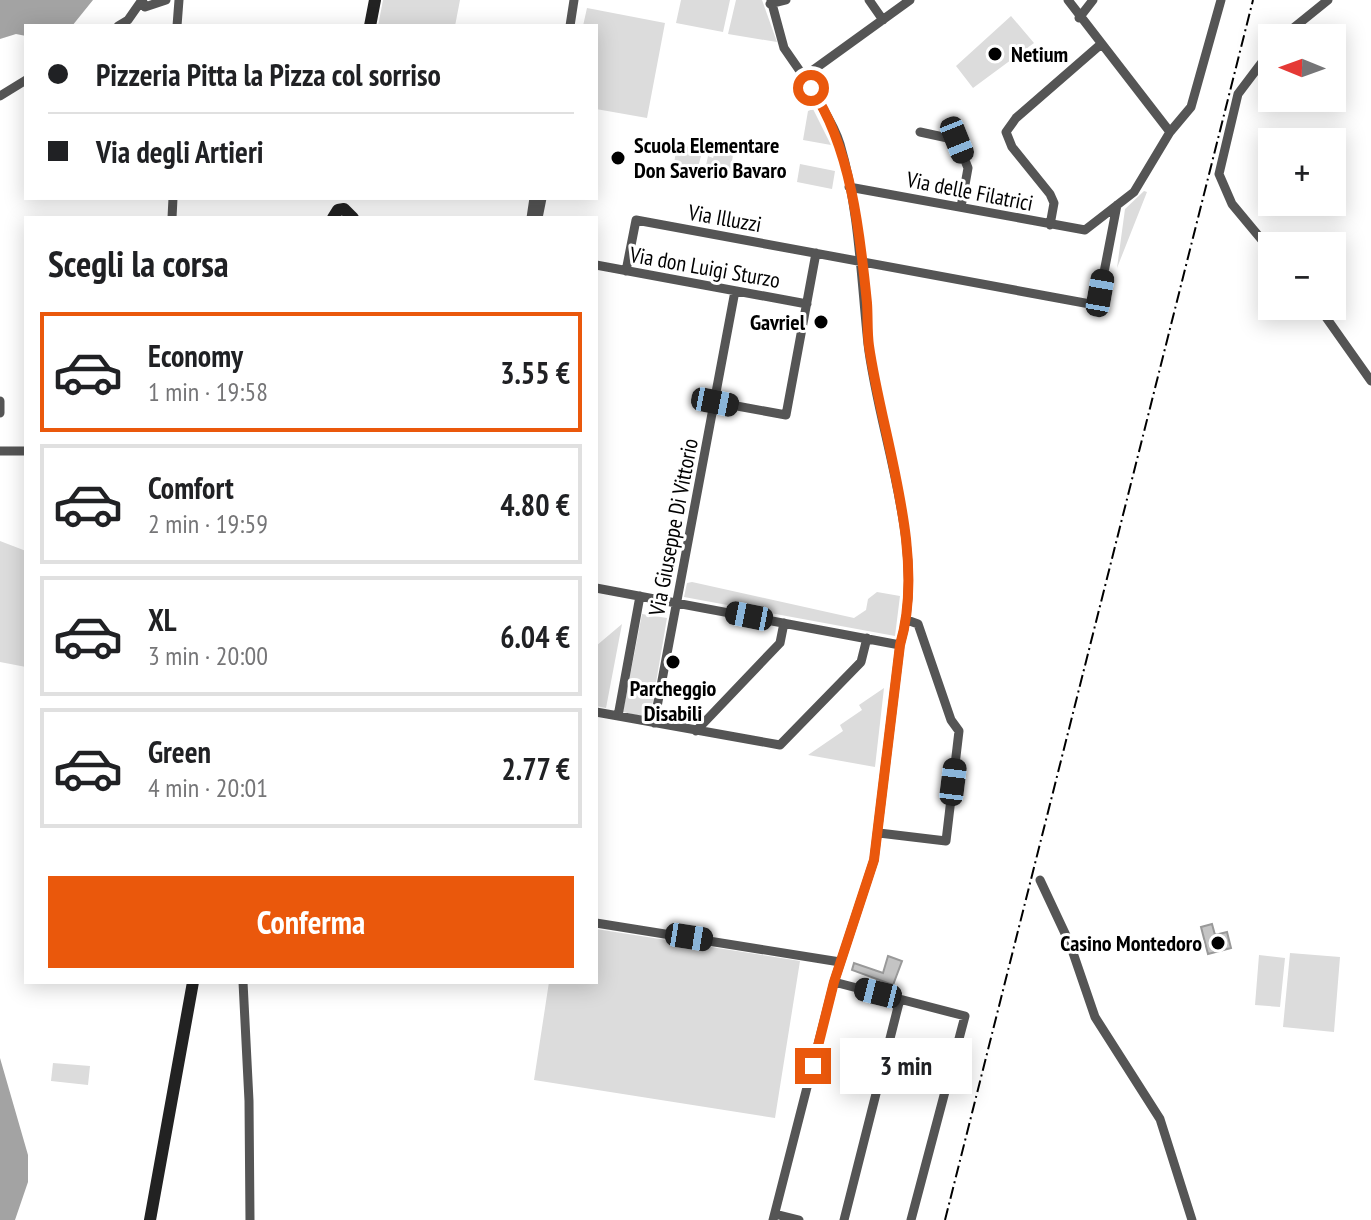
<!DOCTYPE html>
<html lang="it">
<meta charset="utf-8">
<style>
:root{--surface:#fff;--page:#f2f2f2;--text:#202124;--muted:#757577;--line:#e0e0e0;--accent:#ea580c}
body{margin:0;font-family:"PT Sans Narrow",sans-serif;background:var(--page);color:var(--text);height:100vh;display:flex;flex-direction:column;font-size:30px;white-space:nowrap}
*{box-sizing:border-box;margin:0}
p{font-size:26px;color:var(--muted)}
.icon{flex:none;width:44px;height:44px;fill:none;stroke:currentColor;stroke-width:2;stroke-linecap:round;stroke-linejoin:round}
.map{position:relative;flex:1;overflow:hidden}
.details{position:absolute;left:24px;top:216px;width:574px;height:768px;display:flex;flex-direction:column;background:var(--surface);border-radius:0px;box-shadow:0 4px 20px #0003}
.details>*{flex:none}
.hud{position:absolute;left:24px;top:24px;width:574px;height:176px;border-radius:0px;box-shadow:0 4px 20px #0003;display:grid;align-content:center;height:176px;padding:0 24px;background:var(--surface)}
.needle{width:52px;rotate:271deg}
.buttons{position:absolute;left:1258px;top:24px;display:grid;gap:16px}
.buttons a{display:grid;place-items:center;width:88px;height:88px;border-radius:0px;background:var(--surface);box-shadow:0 4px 20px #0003;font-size:40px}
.end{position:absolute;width:36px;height:36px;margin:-18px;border:10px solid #ea580c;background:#fff;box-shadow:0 0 0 4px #fff}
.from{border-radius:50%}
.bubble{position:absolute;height:56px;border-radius:0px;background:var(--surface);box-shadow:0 4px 20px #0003;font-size:26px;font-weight:700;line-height:56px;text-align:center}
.car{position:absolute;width:24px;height:48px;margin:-24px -12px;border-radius:10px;box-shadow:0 0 6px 2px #0007;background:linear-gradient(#222 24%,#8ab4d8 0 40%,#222 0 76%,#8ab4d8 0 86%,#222 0)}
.hud b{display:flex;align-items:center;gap:28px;height:76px;font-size:30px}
.hud b+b{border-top:2px solid var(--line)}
.hud i{width:20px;height:20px;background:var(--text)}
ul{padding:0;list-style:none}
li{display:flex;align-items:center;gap:24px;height:120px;margin:0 16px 12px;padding:0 8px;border:4px solid var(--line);border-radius:0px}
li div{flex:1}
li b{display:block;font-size:30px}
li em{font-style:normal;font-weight:700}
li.on{border-color:var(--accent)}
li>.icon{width:72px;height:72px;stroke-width:1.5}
h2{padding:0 24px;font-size:36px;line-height:96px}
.button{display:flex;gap:16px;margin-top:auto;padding:16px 24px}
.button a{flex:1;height:92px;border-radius:0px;background:var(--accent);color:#fff;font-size:32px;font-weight:700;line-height:92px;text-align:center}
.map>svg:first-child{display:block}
.green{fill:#dcdcdc}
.water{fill:#a3a3a3}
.building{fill:#c4c4c4;stroke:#999;stroke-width:2}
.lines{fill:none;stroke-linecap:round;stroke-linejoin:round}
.street{stroke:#555;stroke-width:9}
.secondary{stroke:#222;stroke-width:12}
.rail{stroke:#000;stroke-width:2;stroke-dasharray:12 4 2 4;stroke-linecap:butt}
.route{stroke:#ea580c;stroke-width:10}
.poi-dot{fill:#000;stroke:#fff;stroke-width:3}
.labels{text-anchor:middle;stroke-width:6;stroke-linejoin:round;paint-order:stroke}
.poi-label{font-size:22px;font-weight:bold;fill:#000;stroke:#fff;text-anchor:start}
.street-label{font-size:22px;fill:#000;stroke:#fff}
</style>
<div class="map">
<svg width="1371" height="1220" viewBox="0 0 1371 1220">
<rect width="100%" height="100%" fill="#fff"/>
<path class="green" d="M 383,0 L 460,0 L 455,26 L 378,26 Z
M 681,0 L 730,0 L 723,32 L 676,23 Z
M 736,0 L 762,0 L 777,42 L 728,34 Z
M 587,8 L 665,23 L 647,118 L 596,109 L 596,26 L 583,26 Z
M 1011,16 L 1034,43 L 973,88 L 956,66 Z
M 813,109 L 831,145 L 803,140 L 808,111 Z
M 677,145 L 703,149 L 696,174 L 673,170 Z
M 715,152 L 733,155 L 729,180 L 704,175 L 708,156 L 713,158 Z
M 800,164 L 835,171 L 832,189 L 797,182 Z
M 1144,191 L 1147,192 L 1117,268 L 1125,209 Z
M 0,541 L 26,551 L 26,667 L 0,662 Z
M 692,582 L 854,618 L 866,610 L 868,599 L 877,592 L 900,596 L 895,636 L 684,597 L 687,583 Z
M 642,614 L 667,618 L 650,718 L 623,712 Z
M 622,624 L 606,708 L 596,706 L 596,646 Z
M 884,688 L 875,767 L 808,755 L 843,731 L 840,725 L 862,710 L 859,705 Z
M 596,929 L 800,961 L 775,1118 L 534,1080 L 549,982 L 596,982 Z
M 1290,953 L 1340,957 L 1334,1032 L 1283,1027 Z
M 1259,955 L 1285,958 L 1280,1007 L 1255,1005 Z
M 53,1063 L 90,1066 L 88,1085 L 51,1081 Z"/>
<path class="water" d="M 0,0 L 93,0 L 72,26 L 26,26 L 26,36 L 16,34 L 0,39 Z
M 0,1058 L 28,1155 L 28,1182 L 15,1220 L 0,1220 Z"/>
<path class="building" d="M 1212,924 L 1215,935 L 1227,932 L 1231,948 L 1208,954 L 1201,927 Z
M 888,956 L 902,961 L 893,985 L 852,970 L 854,963 L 883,973 Z"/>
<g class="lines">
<path class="street" d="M 142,0 L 145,7 L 166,0
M 771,0 L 784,48 L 802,74
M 869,0 L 883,20
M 1068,0 L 1170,132
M 770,4 L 786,0
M 1079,18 L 1093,0
M 118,26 L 128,20 L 142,0
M 177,26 L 179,0
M 570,26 L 574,0
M 1281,38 L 1328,0
M 1272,49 L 1238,94 L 1219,174 L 1232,204 L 1272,252
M 809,73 L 910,0
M 0,96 L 26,80
M 920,132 L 957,140 L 968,168 L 961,207
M 849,187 L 1085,230 L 1134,192 L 1170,132 L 1191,107 L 1221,0
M 172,218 L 173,198
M 531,218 L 534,198
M 538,218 L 542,198
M 1050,225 L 1054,203 L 1050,194 L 1012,147 L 1006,132 L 1016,118 L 1100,45
M 596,265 L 807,304
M 626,271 L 636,220 L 1090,304 L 1096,302 L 1100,293 L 1117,205
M 1318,306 L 1371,381
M 0,401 L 0,413
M 715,402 L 786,415 L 816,253
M 0,451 L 26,451
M 596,588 L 900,645
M 596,712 L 780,745 L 861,662 L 867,638
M 618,716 L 640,596
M 654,723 L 735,291
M 696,731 L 780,643 L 784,623
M 879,833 L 946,841 L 959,731 L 951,720 L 918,624 L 907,620
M 1040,880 L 1070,944 L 1095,1017 L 1160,1119 L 1192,1220
M 596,923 L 840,962
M 243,982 L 249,1101 L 250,1220
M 834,982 L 965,1016 L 911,1220
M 775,1214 L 799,1220
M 773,1220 L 834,982 L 874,860 L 900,645 C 928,551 879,437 868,344 C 861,278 859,208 840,144 C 833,120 817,102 807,79
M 844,1220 L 900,999"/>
<path class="secondary" d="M 370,26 L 375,0
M 333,218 L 338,210 L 344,209 L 353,218
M 150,1220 L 193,982"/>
<path class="rail" d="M 945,1220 L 1253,0"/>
</g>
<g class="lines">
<path class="route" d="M 811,88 C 851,147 860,233 867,303 C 868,317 867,332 869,346 C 882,437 927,554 900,645 L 874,860 L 834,982 L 813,1066"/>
</g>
<g class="poi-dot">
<circle cx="995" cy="54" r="8"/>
<circle cx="618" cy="158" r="8"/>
<circle cx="821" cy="322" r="8"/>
<circle cx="673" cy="662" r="8"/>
<circle cx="1218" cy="943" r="8"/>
</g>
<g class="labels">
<g class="poi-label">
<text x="1011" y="62">Netium</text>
<text x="634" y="153">Scuola Elementare<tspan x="634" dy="25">Don Saverio Bavaro</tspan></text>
<text x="805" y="330" text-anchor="end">Gavriel</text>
<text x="673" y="696" text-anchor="middle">Parcheggio<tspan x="673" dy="25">Disabili</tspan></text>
<text x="1202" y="951" text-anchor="end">Casino Montedoro</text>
</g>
<g class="street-label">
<text transform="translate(970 191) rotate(11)" y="8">Via delle Filatrici</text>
<text transform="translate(725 218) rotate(10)" y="8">Via Illuzzi</text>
<text transform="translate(705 267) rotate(10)" y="8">Via don Luigi Sturzo</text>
<text transform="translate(673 527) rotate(-79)" y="8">Via Giuseppe Di Vittorio</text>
</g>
</g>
</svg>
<div class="buttons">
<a><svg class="needle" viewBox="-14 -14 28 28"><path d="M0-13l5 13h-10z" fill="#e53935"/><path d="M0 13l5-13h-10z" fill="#757577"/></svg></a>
<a>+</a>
<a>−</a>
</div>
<i class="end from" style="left:811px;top:88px"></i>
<i class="end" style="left:813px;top:1066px"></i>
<div class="bubble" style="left:840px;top:1038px;width:132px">3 min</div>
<i class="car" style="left:957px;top:140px;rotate:158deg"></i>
<i class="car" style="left:1100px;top:293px;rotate:10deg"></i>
<i class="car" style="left:715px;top:402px;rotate:101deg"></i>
<i class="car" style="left:749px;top:616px;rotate:281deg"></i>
<i class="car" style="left:953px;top:782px;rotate:7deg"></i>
<i class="car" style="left:689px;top:937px;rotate:99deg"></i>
<i class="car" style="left:878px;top:993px;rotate:284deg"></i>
<div class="hud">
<b><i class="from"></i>Pizzeria Pitta la Pizza col sorriso</b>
<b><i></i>Via degli Artieri</b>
</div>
<section class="details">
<h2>Scegli la corsa</h2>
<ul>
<li class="on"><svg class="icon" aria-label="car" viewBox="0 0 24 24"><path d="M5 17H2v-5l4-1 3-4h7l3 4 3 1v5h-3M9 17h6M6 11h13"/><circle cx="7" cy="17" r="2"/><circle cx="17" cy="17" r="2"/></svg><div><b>Economy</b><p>1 min · 19:58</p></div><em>3.55 €</em></li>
<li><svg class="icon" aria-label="car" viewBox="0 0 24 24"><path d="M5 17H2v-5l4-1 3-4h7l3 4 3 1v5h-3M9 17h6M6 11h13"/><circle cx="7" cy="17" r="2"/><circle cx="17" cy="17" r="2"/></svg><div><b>Comfort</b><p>2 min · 19:59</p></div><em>4.80 €</em></li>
<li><svg class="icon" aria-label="car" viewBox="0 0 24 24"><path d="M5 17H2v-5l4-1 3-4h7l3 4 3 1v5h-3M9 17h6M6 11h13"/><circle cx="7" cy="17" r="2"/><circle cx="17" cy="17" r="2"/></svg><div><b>XL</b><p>3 min · 20:00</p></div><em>6.04 €</em></li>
<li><svg class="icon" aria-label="car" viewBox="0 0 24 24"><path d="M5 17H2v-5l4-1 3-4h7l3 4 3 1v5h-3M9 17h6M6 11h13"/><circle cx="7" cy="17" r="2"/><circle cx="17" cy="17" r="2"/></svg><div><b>Green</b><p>4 min · 20:01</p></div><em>2.77 €</em></li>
</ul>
<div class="button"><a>Conferma</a></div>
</section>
</div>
